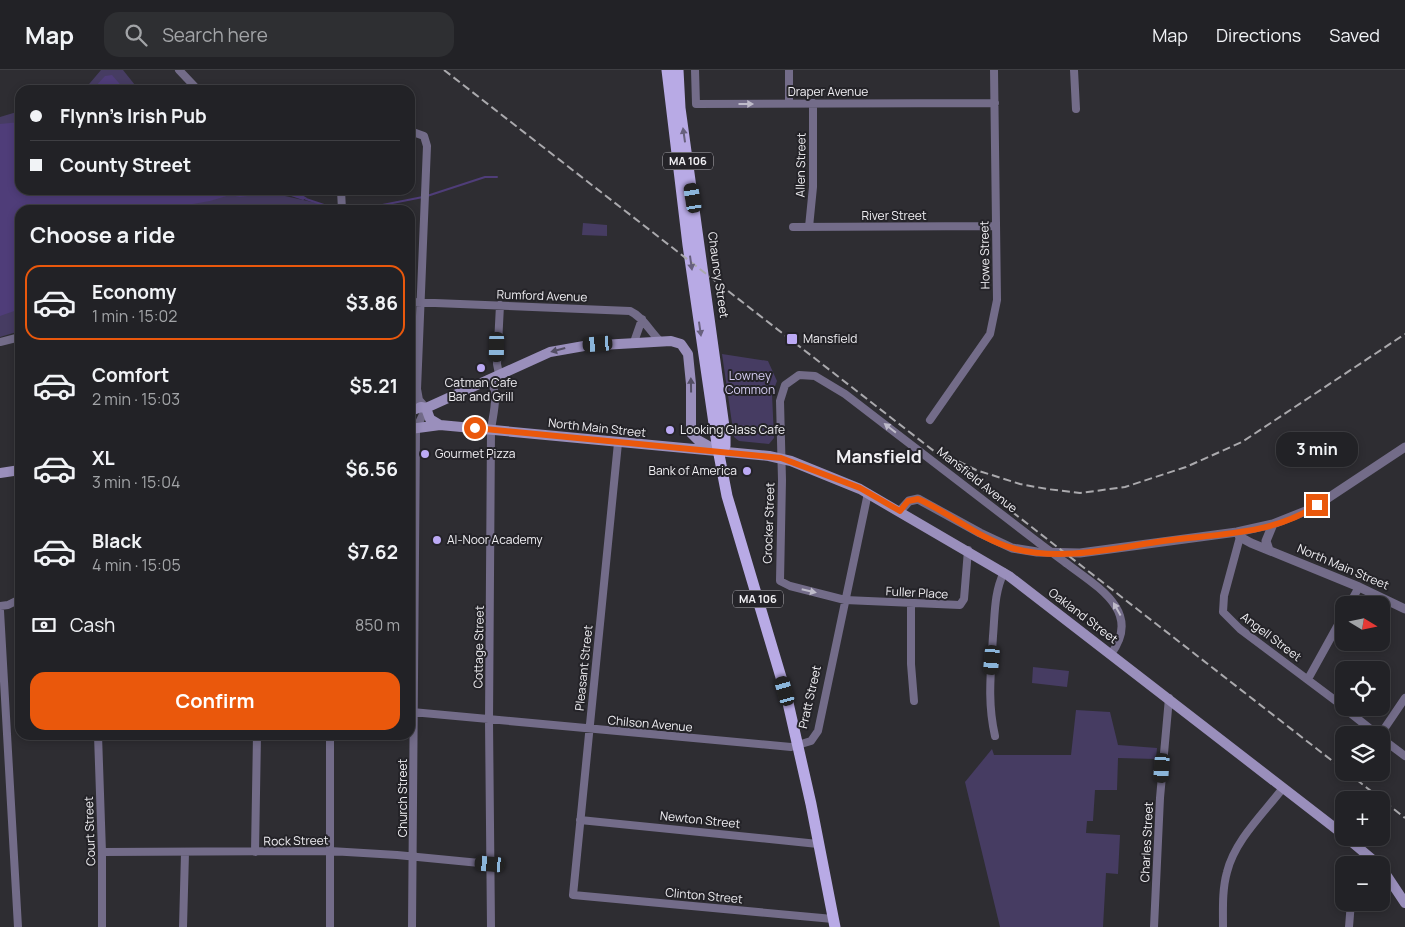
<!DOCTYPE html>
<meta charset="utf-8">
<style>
:root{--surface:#222226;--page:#2e2f32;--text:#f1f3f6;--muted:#a2a4a7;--line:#3f3f43;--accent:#ea580c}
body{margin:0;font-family:Manrope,sans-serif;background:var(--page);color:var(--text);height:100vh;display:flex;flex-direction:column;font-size:19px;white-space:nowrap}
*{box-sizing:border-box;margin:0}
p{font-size:16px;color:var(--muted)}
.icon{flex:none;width:28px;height:28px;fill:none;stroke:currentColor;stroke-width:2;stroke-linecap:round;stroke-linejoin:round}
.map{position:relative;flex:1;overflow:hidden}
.side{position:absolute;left:15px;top:135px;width:400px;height:535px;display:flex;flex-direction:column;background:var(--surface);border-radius:15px;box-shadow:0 2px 8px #0003,0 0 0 1px var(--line)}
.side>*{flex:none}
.hud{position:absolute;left:15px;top:15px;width:400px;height:110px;border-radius:15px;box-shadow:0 2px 8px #0003,0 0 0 1px var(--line);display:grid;align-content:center;height:110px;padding:0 15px;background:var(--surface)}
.needle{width:32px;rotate:100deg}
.buttons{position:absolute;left:1335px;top:526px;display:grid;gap:10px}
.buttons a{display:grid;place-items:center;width:55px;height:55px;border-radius:10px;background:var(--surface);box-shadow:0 2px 8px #0003,0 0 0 1px var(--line);font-size:25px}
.end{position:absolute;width:22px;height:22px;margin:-11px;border:6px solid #ea580c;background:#fff;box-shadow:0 0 0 2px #fff}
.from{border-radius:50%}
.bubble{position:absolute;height:35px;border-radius:15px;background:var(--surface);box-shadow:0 2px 8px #0003,0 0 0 1px var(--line);font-size:16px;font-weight:700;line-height:35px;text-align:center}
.car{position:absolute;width:15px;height:30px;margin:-15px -8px;border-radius:6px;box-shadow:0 0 4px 1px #0007;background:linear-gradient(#222 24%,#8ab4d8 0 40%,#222 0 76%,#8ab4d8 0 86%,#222 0)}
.hud b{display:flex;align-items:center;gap:18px;height:48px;font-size:19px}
.hud b+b{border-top:1px solid var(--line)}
.hud i{width:12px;height:12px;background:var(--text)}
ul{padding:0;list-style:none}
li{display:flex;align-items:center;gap:15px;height:75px;margin:0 10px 8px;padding:0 5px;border:2px solid transparent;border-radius:15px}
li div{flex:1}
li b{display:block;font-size:19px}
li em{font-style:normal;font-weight:700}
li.current{border-color:var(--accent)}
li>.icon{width:45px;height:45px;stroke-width:1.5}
h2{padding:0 15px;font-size:22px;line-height:60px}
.pay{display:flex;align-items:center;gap:12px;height:55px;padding:0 15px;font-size:19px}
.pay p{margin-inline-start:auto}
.action{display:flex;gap:10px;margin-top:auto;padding:10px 15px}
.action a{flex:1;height:58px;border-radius:15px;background:var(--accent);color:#fff;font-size:20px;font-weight:700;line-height:58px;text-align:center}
header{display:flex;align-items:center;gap:30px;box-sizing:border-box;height:70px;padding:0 25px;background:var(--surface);border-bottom:1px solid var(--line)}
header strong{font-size:24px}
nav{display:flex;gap:28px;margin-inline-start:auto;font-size:18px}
.search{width:350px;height:45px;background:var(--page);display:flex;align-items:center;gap:12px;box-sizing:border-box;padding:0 18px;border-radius:15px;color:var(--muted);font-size:19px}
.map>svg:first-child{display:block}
.green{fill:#463c62}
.water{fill:#4f3d79}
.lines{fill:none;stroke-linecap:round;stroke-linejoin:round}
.stream{stroke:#4f3d79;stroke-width:2}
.minor{stroke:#736c89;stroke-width:8}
.tertiary{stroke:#736c89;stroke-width:9}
.secondary{stroke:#9a8fbc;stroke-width:10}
.primary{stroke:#b8aae5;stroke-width:11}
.rail{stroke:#aaa9ad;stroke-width:2;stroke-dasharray:8 4;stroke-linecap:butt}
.minor-bridge{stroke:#736c89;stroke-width:8}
.oneway{fill:#bebbc9}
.oneway2{fill:#67607d}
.oneway3{fill:#534e63}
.route{stroke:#ea580c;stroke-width:6}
.poi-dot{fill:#bcaaf5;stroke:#242328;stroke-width:2}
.labels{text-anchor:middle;stroke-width:4;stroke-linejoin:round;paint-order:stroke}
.shield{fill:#242328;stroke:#b3b2b6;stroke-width:1}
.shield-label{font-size:11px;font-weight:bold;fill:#f0eff3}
.street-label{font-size:12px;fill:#f0eff3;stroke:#242328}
.poi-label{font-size:12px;fill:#f0eff3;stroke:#242328;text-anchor:start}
.park-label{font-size:12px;fill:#d7cff4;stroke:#242328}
.district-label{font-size:18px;font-weight:bold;fill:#f0eff3;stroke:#242328}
</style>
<header>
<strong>Map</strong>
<div class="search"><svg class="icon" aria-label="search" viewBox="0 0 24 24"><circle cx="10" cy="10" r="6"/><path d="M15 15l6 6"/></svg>Search here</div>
<nav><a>Map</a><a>Directions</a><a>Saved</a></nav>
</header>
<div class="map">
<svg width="1405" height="857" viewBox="0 0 1405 857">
<rect width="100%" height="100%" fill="#2e2d32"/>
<path class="green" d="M 101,0 L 123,0 L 139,20 L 84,20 Z
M 20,41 L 20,120 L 276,120 L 285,126 L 335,137 L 335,140 C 304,140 273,137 242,140 L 20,140 L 20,261 L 0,267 L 0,47 Z
M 583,153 L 607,155 L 607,166 L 582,165 Z
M 722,284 L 768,291 L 777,311 L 772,324 L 774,368 L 769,374 L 739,371 L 734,367 Z
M 1033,597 L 1069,601 L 1067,617 L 1032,613 Z
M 1076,640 L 1110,642 L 1118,675 L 1157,678 L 1156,689 L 1118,688 L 1117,720 L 1095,720 L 1093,751 L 1087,751 L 1086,763 L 1120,765 L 1118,804 L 1106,803 L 1103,857 L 1000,857 L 965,712 L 992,679 L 994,685 L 1071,685 Z"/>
<path class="water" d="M 112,5 L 125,20 L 92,20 L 105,6 Z
M 20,52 L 20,120 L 294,120 L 307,128 L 303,130 L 279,122 L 240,127 L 230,125 L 210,131 L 158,140 L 20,140 L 20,239 L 0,246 L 0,54 Z"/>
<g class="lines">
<path class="stream" d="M 427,126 L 485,107 L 497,107
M 306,129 L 339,140
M 357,140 L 423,127"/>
<path class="minor" d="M 179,0 L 198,20
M 695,0 L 696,34 L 995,33
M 789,0 L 789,33
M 1074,0 L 1076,39
M 410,61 L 424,66 L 427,76 L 417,319 L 419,330 L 426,338 L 416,359 L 412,857
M 341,120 L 342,140
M 793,157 L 996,156
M 809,157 L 813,117 L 813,33
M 410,232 L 630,241 C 643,247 649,260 659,270
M 0,272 L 20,267
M 634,272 L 642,249
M 499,304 L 497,294 L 500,235
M 489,309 C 500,323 493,343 491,360 L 489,651 L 491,857
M 930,350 L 990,264 L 997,230 L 994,0
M 618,373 L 573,825 L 833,849
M 1240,467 L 1224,526 L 1223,542 L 1240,559 L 1344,637
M 968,480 L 964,529 L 960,535 L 845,530 L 790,516 L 780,511 L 782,410 L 780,331 L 785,315 L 799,305 L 815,306 L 845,324 L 1039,473
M 1066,493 C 1096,516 1143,541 1111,584
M 911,534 L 911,594 L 914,631
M 1349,535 L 1359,517
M 0,536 L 8,535 L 20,529
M 0,541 L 18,857
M 1308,609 L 1344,544
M 1344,638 L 1378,665
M 412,642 L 791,677 L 811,671 L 818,661 L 868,423
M 98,665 L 102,782 L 102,857
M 1380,665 L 1405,628
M 995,666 C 987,632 991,601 993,566 C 995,543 994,523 1004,502
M 1381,668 L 1405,686
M 580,750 L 818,774
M 102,782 L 330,781 L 397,785 L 490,794
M 255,782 L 257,665
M 183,857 L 185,783
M 330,857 L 330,665
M 1154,857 L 1160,728 L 1169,628
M 1223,857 C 1223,839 1222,820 1227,802 C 1235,770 1263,744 1283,718
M 1349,857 L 1351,832"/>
<path class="tertiary" d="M 900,441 L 909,431 L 918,429 L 980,463 L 1012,478 L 1037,482 L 1080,483 L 1237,462 L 1273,454 L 1313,438 L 1405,377
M 1237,462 L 1240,467 L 1251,473 L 1359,517 L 1405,539
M 1269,480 L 1266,471 L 1273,454"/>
<path class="secondary" d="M 426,338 L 430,349 L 440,355
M 410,341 L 421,337 L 426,338 L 550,282 L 584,276 L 671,271 L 681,274 L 688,284 L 691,314 L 691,363 L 698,370 L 714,379
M 410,359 L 440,355 L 769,386 L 791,391 L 860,419 L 1009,506 L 1344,765
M 0,403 L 20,400
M 1347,768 L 1379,795
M 1381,797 L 1405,833"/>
<path class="primary" d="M 667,0 L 688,175 L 717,374 L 727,426 L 786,624 L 811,734 L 835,857
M 678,0 L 680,38 L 725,364 L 725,376 L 720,382"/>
<path class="rail" d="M 444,0 L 1344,700
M 948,386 L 976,400 L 1020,414 L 1047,419 L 1080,423 L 1125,417 L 1186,397 L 1242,372 L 1405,264
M 1347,702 L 1405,748"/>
<path class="minor-bridge" d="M 1039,473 L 1066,493"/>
</g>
<defs><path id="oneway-solid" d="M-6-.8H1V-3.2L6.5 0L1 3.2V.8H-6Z" transform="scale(1.25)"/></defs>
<g class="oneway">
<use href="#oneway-solid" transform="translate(746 34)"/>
<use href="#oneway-solid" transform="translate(890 358) rotate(-142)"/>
<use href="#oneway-solid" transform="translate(809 521) rotate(13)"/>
<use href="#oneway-solid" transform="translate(1117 539) rotate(-119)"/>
</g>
<g class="oneway2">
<use href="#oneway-solid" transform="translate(684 65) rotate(-98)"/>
<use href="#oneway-solid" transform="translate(691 193) rotate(82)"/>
<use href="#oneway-solid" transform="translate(700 259) rotate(82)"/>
</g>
<g class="oneway3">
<use href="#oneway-solid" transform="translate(558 280) rotate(165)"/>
<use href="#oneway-solid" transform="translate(691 315) rotate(-91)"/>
</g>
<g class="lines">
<path class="route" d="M 475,358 L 781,388 L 860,418 L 900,441 L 908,431 L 918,429 C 950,443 978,468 1012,478 C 1060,492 1115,478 1163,471 C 1214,464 1274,465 1317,435"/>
</g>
<g class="poi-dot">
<rect x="786" y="263" width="12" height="12" rx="2.5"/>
<circle cx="481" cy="298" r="5"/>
<circle cx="670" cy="360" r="5"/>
<circle cx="425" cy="384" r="5"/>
<circle cx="747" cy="401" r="5"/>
<circle cx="437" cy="470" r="5"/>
</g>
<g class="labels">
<g class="shield">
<rect x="663" y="82.5" width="50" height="17" rx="4"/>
<rect x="733" y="520.5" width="50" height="17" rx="4"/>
</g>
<g class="shield-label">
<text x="688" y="95">MA 106</text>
<text x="758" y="533">MA 106</text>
</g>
<g class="street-label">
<text x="828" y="26">Draper Avenue</text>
<text transform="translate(801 95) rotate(-89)" y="4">Allen Street</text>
<text x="894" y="150">River Street</text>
<text transform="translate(985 185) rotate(-91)" y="4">Howe Street</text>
<text transform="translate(718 205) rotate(82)" y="4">Chauncy Street</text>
<text transform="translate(542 226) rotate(2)" y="4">Rumford Avenue</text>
<text transform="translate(597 358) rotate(6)" y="4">North Main Street</text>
<text transform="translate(977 410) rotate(38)" y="4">Mansfield Avenue</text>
<text transform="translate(769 453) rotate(-88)" y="4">Crocker Street</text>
<text transform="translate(1343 497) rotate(23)" y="4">North Main Street</text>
<text transform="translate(917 523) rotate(3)" y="4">Fuller Place</text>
<text transform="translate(1083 546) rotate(37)" y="4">Oakland Street</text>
<text transform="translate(1271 567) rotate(37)" y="4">Angell Street</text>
<text transform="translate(479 577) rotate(-89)" y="4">Cottage Street</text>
<text transform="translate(584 598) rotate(-84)" y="4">Pleasant Street</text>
<text transform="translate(810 627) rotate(-77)" y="4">Pratt Street</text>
<text transform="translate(650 654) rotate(5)" y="4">Chilson Avenue</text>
<text transform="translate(403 728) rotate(-90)" y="4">Church Street</text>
<text transform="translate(700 750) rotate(6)" y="4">Newton Street</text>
<text transform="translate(90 761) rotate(-92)" y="4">Court Street</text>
<text transform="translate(296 771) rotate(-1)" y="4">Rock Street</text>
<text transform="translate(1147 772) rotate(-87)" y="4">Charles Street</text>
<text transform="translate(704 826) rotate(5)" y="4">Clinton Street</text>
</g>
<g class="poi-label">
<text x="803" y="273">Mansfield</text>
<text x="481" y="317" text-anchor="middle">Catman Cafe<tspan x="481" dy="14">Bar and Grill</tspan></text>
<text x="680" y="364">Looking Glass Cafe</text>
<text x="435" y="388">Gourmet Pizza</text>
<text x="737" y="405" text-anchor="end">Bank of America</text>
<text x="447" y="474">Al-Noor Academy</text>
</g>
<g class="park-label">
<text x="750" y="310">Lowney<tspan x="750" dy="14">Common</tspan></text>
</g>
<g class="district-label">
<text x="879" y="393">Mansfield</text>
</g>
</g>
</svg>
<div class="buttons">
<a><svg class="needle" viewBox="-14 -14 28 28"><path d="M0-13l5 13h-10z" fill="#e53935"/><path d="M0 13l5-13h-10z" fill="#a2a4a7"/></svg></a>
<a><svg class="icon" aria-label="locate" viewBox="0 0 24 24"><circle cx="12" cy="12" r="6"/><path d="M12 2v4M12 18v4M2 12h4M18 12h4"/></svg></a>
<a><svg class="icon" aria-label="layers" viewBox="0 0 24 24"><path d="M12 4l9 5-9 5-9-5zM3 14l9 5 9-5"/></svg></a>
<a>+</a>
<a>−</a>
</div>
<i class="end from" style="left:475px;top:358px"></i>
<i class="end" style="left:1317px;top:435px"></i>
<div class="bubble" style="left:1276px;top:362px;width:82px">3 min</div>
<i class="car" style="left:693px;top:128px;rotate:351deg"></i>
<i class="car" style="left:598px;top:274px;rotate:266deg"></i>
<i class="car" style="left:497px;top:277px;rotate:181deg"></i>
<i class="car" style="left:992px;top:590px;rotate:185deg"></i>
<i class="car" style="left:785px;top:621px;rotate:344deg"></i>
<i class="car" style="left:1162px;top:698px;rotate:184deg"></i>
<i class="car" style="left:490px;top:794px;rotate:275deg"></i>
<div class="hud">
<b><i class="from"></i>Flynn's Irish Pub</b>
<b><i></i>County Street</b>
</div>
<section class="side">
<h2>Choose a ride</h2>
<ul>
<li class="current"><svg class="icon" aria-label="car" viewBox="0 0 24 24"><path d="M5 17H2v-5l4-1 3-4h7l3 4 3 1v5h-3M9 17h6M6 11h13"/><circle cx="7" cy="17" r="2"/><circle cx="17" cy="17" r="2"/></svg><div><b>Economy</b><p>1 min · 15:02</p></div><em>$3.86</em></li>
<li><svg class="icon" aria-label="car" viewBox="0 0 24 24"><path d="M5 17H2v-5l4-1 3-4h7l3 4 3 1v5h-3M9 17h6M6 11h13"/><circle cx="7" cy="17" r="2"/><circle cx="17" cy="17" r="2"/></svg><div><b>Comfort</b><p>2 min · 15:03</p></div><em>$5.21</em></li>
<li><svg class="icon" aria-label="car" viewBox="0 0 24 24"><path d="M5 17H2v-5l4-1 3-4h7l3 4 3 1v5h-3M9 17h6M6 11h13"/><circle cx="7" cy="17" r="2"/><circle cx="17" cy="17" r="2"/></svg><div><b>XL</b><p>3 min · 15:04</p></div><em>$6.56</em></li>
<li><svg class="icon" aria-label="car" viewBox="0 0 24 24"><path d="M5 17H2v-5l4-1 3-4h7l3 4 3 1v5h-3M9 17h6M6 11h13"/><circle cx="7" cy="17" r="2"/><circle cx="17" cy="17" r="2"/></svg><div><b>Black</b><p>4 min · 15:05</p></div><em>$7.62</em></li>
</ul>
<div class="pay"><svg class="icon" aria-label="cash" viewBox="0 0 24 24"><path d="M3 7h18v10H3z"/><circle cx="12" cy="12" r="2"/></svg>Cash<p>850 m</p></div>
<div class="action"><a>Confirm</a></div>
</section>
</div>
